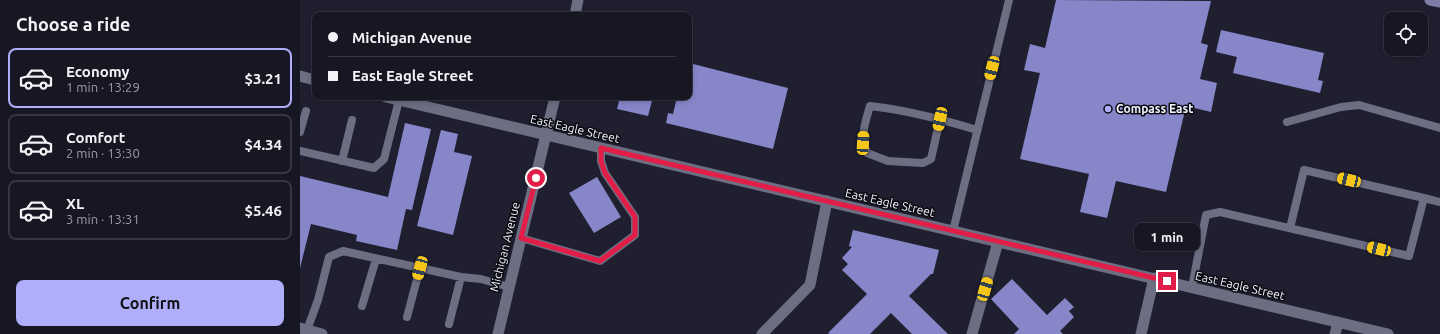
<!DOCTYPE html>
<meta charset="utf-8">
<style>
:root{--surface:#171724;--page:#242431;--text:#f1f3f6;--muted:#9e9fa6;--line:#363641;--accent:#aeaefa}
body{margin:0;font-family:Ubuntu,sans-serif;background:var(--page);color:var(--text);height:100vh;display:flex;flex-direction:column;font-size:15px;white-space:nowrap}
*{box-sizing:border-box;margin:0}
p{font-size:13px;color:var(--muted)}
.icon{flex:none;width:22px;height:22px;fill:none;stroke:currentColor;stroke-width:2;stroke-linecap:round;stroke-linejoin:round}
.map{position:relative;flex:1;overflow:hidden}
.side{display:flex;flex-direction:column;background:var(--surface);width:300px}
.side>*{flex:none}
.hud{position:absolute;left:12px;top:12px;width:380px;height:88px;border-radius:8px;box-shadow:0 2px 6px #0003,0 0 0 1px var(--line);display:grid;align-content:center;height:88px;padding:0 16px;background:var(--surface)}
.buttons{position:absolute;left:1084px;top:12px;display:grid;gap:8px}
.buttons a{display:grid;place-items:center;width:44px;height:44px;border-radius:8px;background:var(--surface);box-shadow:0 2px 6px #0003,0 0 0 1px var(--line);font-size:20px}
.end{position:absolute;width:18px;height:18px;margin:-9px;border:5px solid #e11d48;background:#fff;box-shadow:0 0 0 2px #fff}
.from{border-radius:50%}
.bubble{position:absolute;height:28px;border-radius:8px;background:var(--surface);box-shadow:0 2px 6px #0003,0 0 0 1px var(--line);font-size:13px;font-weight:600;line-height:28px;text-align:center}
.car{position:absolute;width:12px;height:24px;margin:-12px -6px;border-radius:5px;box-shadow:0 0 3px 1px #0007;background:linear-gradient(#f5c518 24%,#345 0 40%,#f5c518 0 76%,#345 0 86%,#f5c518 0)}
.hud b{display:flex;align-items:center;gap:14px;height:38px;font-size:15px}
.hud b+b{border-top:1px solid var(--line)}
.hud i{width:10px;height:10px;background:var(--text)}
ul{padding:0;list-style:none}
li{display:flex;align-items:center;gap:12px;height:60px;margin:0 8px 6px;padding:0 8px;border:2px solid var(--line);border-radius:8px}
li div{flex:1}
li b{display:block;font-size:15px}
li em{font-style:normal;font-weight:600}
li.current{border-color:var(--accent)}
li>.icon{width:36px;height:36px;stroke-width:1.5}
h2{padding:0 16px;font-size:18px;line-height:48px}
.cta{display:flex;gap:8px;margin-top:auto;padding:8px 16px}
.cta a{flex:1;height:46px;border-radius:8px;background:var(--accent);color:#111;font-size:16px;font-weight:600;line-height:46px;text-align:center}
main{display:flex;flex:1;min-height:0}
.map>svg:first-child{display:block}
.building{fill:#8786c9}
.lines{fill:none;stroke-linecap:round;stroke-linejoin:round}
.service{stroke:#6d6e82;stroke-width:8}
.minor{stroke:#6d6e82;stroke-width:11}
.tertiary{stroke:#6d6e82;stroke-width:11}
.secondary{stroke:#7d7da5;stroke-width:11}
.route{stroke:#e11d48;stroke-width:5}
.poi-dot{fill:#aeaefa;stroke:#0a0a11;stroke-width:1.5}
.labels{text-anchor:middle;stroke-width:3;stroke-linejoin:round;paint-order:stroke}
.poi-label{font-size:12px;font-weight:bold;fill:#f1f2fe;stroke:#0a0a11;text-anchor:start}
.street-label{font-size:12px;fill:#f1f2fe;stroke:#0a0a11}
</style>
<main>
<section class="side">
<h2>Choose a ride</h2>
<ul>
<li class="current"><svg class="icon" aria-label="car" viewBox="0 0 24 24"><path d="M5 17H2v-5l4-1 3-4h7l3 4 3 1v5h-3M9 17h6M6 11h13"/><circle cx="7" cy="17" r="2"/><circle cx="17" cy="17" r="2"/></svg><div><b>Economy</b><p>1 min · 13:29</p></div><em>$3.21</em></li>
<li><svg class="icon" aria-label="car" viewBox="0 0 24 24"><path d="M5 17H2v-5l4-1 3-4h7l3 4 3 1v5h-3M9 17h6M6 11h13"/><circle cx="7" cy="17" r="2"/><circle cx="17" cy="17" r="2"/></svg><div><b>Comfort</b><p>2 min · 13:30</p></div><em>$4.34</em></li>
<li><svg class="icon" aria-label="car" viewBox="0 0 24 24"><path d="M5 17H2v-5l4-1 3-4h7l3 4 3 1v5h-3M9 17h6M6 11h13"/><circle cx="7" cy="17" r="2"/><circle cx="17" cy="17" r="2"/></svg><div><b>XL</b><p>3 min · 13:31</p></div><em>$5.46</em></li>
</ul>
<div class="cta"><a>Confirm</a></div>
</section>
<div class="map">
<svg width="1140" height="334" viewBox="0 0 1140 334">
<rect width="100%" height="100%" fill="#1f1f30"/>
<path class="building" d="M 756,0 L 911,1 L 901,43 L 908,45 L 900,79 L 917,83 L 911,112 L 886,106 L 866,192 L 816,181 L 807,218 L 780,212 L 789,174 L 720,159 L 740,73 L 724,70 L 730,44 L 745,48 Z
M 921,30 L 1024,53 L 1018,80 L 1023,81 L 1020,93 L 933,73 L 937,57 L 916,52 Z
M 389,63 L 488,88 L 473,149 L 366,123 L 368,113 L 373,114 L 377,97 L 389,97 Z
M 320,97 L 353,97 L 348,116 L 317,109 Z
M 105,123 L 131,129 L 112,210 L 106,209 L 97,250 L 56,241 L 57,235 L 11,224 L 0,268 L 0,176 L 88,197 Z
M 141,130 L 158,134 L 154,152 L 172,156 L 153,235 L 117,226 Z
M 297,177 L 321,217 L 294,233 L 269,193 Z
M 553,230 L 639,250 L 633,274 L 631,274 L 609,296 L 648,334 L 612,334 L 591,313 L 570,334 L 530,334 L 528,333 L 567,294 L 542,270 L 548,264 L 542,258 L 552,247 L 549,246 Z
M 712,279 L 747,315 L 765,298 L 774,307 L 769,311 L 774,317 L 760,331 L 763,334 L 714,334 L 719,329 L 691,299 Z"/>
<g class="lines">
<path class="service" d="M 640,119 L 631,159 L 623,163 L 588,161 L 567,153 C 560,135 565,123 570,106 C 607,110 641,119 677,130
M 987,122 L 1041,107 L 1059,105 L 1140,128
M 0,132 L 6,111
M 0,151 L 74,168 L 84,159 L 99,100
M 42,161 L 52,120
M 990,228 L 1004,170 L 1124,198
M 653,231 L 709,0
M 221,238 L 300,261 L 335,235 L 335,217 L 305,173 L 301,161 L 301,148
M 892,287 L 906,215 L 920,212 L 1109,256 L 1124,198 L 1140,202
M 62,306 L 76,259
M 107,317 L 120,268
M 149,324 L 161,277
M 7,330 L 18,300 L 29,257 L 43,251 L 161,277 L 181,279 L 209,287"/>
<path class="minor" d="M 0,76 L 15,80
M 86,97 L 1088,334
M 462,334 L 510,285 L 527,201
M 672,334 L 698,242
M 841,334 L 854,278
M 1035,334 L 1038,322"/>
<path class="tertiary" d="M 275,15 L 278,0
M 0,328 L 22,334
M 198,334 L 255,97"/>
<path class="secondary" d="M 1130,0 L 1140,2"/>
</g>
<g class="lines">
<path class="route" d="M 236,178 L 221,238 L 300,261 L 335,235 L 335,217 L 305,173 L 301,161 L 301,148 L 867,281"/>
</g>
<circle class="poi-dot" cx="808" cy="109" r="4"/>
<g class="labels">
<g class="poi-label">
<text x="816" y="113">Compass East</text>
</g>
<g class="street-label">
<text transform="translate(275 129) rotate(13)" y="4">East Eagle Street</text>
<text transform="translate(590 203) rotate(13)" y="4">East Eagle Street</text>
<text transform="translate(205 247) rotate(-76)" y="4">Michigan Avenue</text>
<text transform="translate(940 286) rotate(13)" y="4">East Eagle Street</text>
</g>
</g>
</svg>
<div class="buttons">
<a><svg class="icon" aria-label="locate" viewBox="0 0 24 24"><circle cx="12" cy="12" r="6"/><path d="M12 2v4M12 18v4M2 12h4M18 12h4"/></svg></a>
</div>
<i class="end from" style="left:236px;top:178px"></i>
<i class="end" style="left:867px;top:281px"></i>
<div class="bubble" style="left:834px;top:223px;width:66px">1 min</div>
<i class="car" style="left:692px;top:68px;rotate:194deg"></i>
<i class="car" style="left:640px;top:119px;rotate:192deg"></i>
<i class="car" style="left:563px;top:143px;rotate:3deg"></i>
<i class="car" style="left:1049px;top:180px;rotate:283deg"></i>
<i class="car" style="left:1079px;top:249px;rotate:283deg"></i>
<i class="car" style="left:120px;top:268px;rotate:195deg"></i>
<i class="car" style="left:685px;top:289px;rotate:16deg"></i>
<div class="hud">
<b><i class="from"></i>Michigan Avenue</b>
<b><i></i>East Eagle Street</b>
</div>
</div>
</main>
